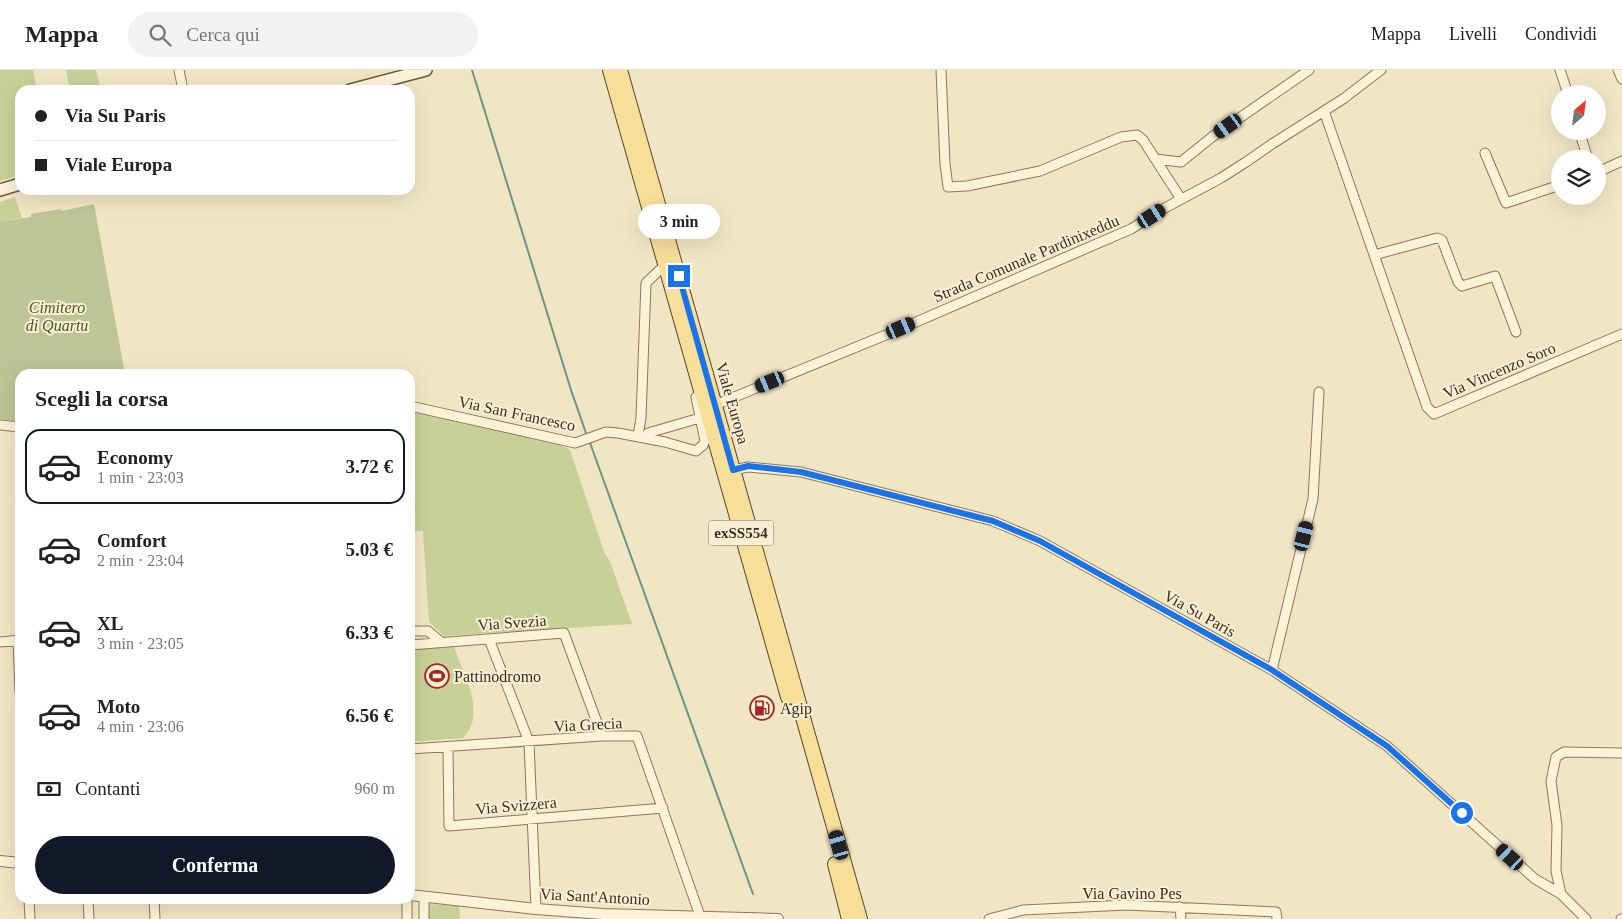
<!DOCTYPE html>
<html lang="it">
<meta charset="utf-8">
<style>
:root{--surface:#fff;--page:#f2f2f2;--text:#222;--muted:#767676;--line:#e0e0e0;--accent:#111827}
body{margin:0;font-family:Georgia,serif;background:var(--page);color:var(--text);height:100vh;display:flex;flex-direction:column;font-size:19px;white-space:nowrap}
*{box-sizing:border-box;margin:0}
p{font-size:16px;color:var(--muted)}
.icon{flex:none;width:28px;height:28px;fill:none;stroke:currentColor;stroke-width:2;stroke-linecap:round;stroke-linejoin:round}
.map{position:relative;flex:1;overflow:hidden}
.side{position:absolute;left:15px;top:299px;width:400px;height:535px;display:flex;flex-direction:column;background:var(--surface);border-radius:15px;box-shadow:0 5px 20px #0002}
.side>*{flex:none}
.banner{position:absolute;left:15px;top:15px;width:400px;height:110px;border-radius:15px;box-shadow:0 5px 20px #0002;display:grid;align-content:center;height:110px;padding:0 20px;background:var(--surface)}
.needle{width:32px;rotate:28deg}
.buttons{position:absolute;left:1551px;top:15px;display:grid;gap:10px}
.buttons a{display:grid;place-items:center;width:55px;height:55px;border-radius:50%;background:var(--surface);box-shadow:0 5px 20px #0002;font-size:25px}
.end{position:absolute;width:22px;height:22px;margin:-11px;border:6px solid #1a73e8;background:#fff;box-shadow:0 0 0 2px #fff}
.from{border-radius:50%}
.bubble{position:absolute;height:35px;border-radius:18px;background:var(--surface);box-shadow:0 5px 20px #0002;font-size:16px;font-weight:700;line-height:35px;text-align:center}
.car{position:absolute;width:15px;height:30px;margin:-15px -8px;border-radius:6px;box-shadow:0 0 4px 1px #0007;background:linear-gradient(#222 24%,#8ab4d8 0 40%,#222 0 76%,#8ab4d8 0 86%,#222 0)}
.banner b{display:flex;align-items:center;gap:18px;height:48px;font-size:19px}
.banner b+b{border-top:1px solid var(--line)}
.banner i{width:12px;height:12px;background:var(--text)}
ul{padding:0;list-style:none}
li{display:flex;align-items:center;gap:15px;height:75px;margin:0 10px 8px;padding:0 10px;border:2px solid transparent;border-radius:15px}
li div{flex:1}
li b{display:block;font-size:19px}
li em{font-style:normal;font-weight:700}
li.active{border-color:var(--accent)}
li>.icon{width:45px;height:45px;stroke-width:1.5}
h2{padding:0 20px;font-size:22px;line-height:60px}
.pay{display:flex;align-items:center;gap:12px;height:55px;padding:0 20px;font-size:19px}
.pay p{margin-inline-start:auto}
.cta{display:flex;gap:10px;margin-top:auto;padding:10px 20px}
.cta a{flex:1;height:58px;border-radius:30px;background:var(--accent);color:#fff;font-size:20px;font-weight:700;line-height:58px;text-align:center}
header{display:flex;align-items:center;gap:30px;box-sizing:border-box;height:70px;padding:0 25px;background:var(--surface);border-bottom:1px solid var(--line)}
header strong{font-size:24px}
nav{display:flex;gap:28px;margin-inline-start:auto;font-size:18px}
.search{width:350px;height:45px;background:var(--page);display:flex;align-items:center;gap:12px;box-sizing:border-box;padding:0 18px;border-radius:28px;color:var(--muted);font-size:19px}
.map>svg:first-child{display:block}
.green{fill:#c7d197}
.cemetery{fill:#bdc596}
.lines{fill:none;stroke-linecap:round;stroke-linejoin:round}
.stream{stroke:#6c948b;stroke-width:2}
.minor-casing{stroke:#8e7759;stroke-width:11}
.tertiary-casing{stroke:#8e7759;stroke-width:12}
.secondary-casing{stroke:#6f583c;stroke-width:14}
.primary-casing{stroke:#5b452d;stroke-width:16}
.minor{stroke:#fbf2d8;stroke-width:9}
.tertiary{stroke:#fbf2d8;stroke-width:10}
.secondary{stroke:#fbf2d8;stroke-width:11}
.primary{stroke:#f7de99;stroke-width:14}
.route{stroke:#1a73e8;stroke-width:6}
.labels{text-anchor:middle;stroke-width:4;stroke-linejoin:round;paint-order:stroke}
.shield{fill:#f8efd4;stroke:#756855;stroke-width:1}
.shield-label{font-size:15px;font-weight:bold;fill:#3d2e1e}
.street-label{font-size:16px;fill:#3d2e1e;stroke:#f8efd4}
.park-label{font-size:16px;font-style:italic;fill:#4a5a23;stroke:#f8efd4}
.poi-label{font-size:16px;fill:#3d2e1e;stroke:#f8efd4;text-anchor:start}
</style>
<header>
<strong>Mappa</strong>
<div class="search"><svg class="icon" aria-label="search" viewBox="0 0 24 24"><circle cx="10" cy="10" r="6"/><path d="M15 15l6 6"/></svg>Cerca qui</div>
<nav><a>Mappa</a><a>Livelli</a><a>Condividi</a></nav>
</header>
<div class="map">
<svg width="1622" height="849" viewBox="0 0 1622 849">
<rect width="100%" height="100%" fill="#f1e6c4"/>
<path class="green" d="M 0,0 L 33,0 L 37,20 L 20,20 L 20,105 L 0,111 Z
M 66,0 L 96,0 L 101,20 L 70,20 Z
M 15,127 L 22,148 L 0,152 L 0,132 Z
M 410,338 L 557,373 L 570,380 L 605,484 L 610,491 L 632,554 L 444,566 L 429,552 L 423,461 L 410,461 Z
M 454,577 C 463,602 487,644 464,666 L 464,668 L 410,672 L 410,579 Z
M 428,834 L 459,836 L 460,849 L 428,849 Z"/>
<path class="cemetery" d="M 94,134 L 125,304 L 20,304 L 20,351 L 0,349 L 0,152 L 31,147 L 31,144 L 61,139 L 62,141 Z"/>
<g class="lines">
<path class="stream" d="M 472,0 L 571,320 L 587,366
M 589,370 L 753,824"/>
<g class="minor-casing">
<path id="minor" d="M 179,0 L 183,20
M 941,0 L 945,94 L 948,117 L 967,116 L 1040,101 L 1121,67 L 1137,65 L 1143,70 L 1181,129
M 1560,0 L 1568,24
M 1618,0 L 1622,9
M 1324,41 L 1427,337 L 1434,344 L 1622,264
M 1579,61 L 1588,89
M 1485,83 L 1506,133 L 1560,115
M 1155,89 L 1181,92 L 1212,67 L 1309,0
M 1598,102 L 1622,91
M 1374,185 L 1437,168 L 1442,170 L 1458,212 L 1462,216 L 1495,206 L 1516,262
M 715,335 L 893,262 L 1131,159 L 1163,139 L 1221,108 L 1246,92 L 1272,74 L 1343,29 L 1381,0
M 410,336 L 575,373 L 606,362 L 618,363 L 665,372 L 696,381 L 703,375 L 705,371 L 696,327 L 701,323
M 0,355 L 20,357
M 638,366 L 641,348 L 646,213 L 665,195
M 646,368 L 648,363 L 700,348
M 733,400 L 748,397 L 801,402 L 993,451 L 1040,471 L 1272,600 L 1387,676 L 1535,809 L 1561,824 L 1586,849
M 410,561 L 428,561 L 441,572
M 489,569 L 529,672 L 536,839
M 18,570 L 20,622
M 0,572 L 20,570
M 410,575 L 564,563 L 602,666
M 1272,600 L 1313,429 L 1319,322
M 448,678 L 449,756 L 663,738
M 410,679 L 602,666 L 637,666 L 700,846
M 1561,824 L 1556,801 L 1557,755 L 1551,711 L 1556,687 L 1564,682 L 1622,683
M 424,827 L 424,849
M 29,829 L 30,849
M 88,829 L 89,849
M 154,829 L 155,849
M 407,829 L 407,849
M 1180,837 L 1181,849
M 989,849 L 1023,840 L 1126,835 L 1276,842 L 1277,849
M 1621,849 L 1622,849"/>
</g>
<g class="tertiary-casing">
<path id="tertiary" d="M 0,791 L 20,793
M 410,825 L 536,839 L 603,844 L 778,849"/>
</g>
<g class="secondary-casing">
<path id="secondary" d="M 350,20 L 426,0
M 0,120 L 20,114"/>
</g>
<g class="primary-casing">
<path id="primary" d="M 610,0 L 788,627
M 620,0 L 860,849
M 835,794 L 849,849"/>
</g>
<use href="#minor" class="minor"/>
<use href="#tertiary" class="tertiary"/>
<use href="#secondary" class="secondary"/>
<use href="#primary" class="primary"/>
</g>
<g class="lines">
<path class="route" d="M 679,206 L 733,400 L 748,396 L 801,402 L 993,451 L 1040,471 L 1272,600 L 1387,676 L 1462,743"/>
</g>
<defs>
<g id="stadium-ring" transform="scale(1.25)"><circle r="9.5" fill="#f8efd4" stroke="#a12924" stroke-width="1.5"/><path d="M0-5a6.5 5 0 1 0 0 10a6.5 5 0 1 0 0-10ZM-3.5-1.8h7v3.6h-7Z" fill="#a12924"/></g>
<g id="fuel-ring" transform="scale(1.25)"><circle r="9.5" fill="#f8efd4" stroke="#a12924" stroke-width="1.5"/><path d="M-5.5-6h7V0h2V4h1.3V-2.5L3-4.5l.8-.8L6-3V5H2.5V1h-1V6h-7ZM-4.2-4.7v3.2H.2V-4.7Z" fill="#a12924"/></g>
</defs>
<g fill-rule="evenodd">
<use href="#stadium-ring" x="437" y="606"/>
<use href="#fuel-ring" x="762" y="638"/>
</g>
<g class="labels">
<rect class="shield" x="708.5" y="450.5" width="65" height="25" rx="4"/>
<g class="shield-label">
<text x="741" y="468">exSS554</text>
</g>
<g class="street-label">
<text transform="translate(1026 188) rotate(-23)" y="6">Strada Comunale Pardinixeddu</text>
<text transform="translate(1499 300) rotate(-23)" y="6">Via Vincenzo Soro</text>
<text transform="translate(733 333) rotate(74)" y="6">Viale Europa</text>
<text transform="translate(517 343) rotate(12)" y="6">Via San Francesco</text>
<text transform="translate(1200 543) rotate(29)" y="6">Via Su Paris</text>
<text transform="translate(512 552) rotate(-4)" y="6">Via Svezia</text>
<text transform="translate(588 654) rotate(-3)" y="6">Via Grecia</text>
<text transform="translate(516 735) rotate(-5)" y="6">Via Svizzera</text>
<text x="1132" y="829">Via Gavino Pes</text>
<text transform="translate(595 826) rotate(3)" y="6">Via Sant'Antonio</text>
</g>
<g class="park-label">
<text x="57" y="243">Cimitero<tspan x="57" dy="18">di Quartu</tspan></text>
</g>
<g class="poi-label">
<text x="454" y="612">Pattinodromo</text>
<text x="780" y="644">Agip</text>
</g>
</g>
</svg>
<div class="buttons">
<a><svg class="needle" viewBox="-14 -14 28 28"><path d="M0-13l5 13h-10z" fill="#e53935"/><path d="M0 13l5-13h-10z" fill="#767676"/></svg></a>
<a><svg class="icon" aria-label="layers" viewBox="0 0 24 24"><path d="M12 4l9 5-9 5-9-5zM3 14l9 5 9-5"/></svg></a>
</div>
<i class="end from" style="left:1462px;top:743px"></i>
<i class="end" style="left:679px;top:206px"></i>
<div class="bubble" style="left:638px;top:134px;width:82px">3 min</div>
<i class="car" style="left:1228px;top:56px;rotate:235deg"></i>
<i class="car" style="left:1152px;top:146px;rotate:57deg"></i>
<i class="car" style="left:901px;top:258px;rotate:67deg"></i>
<i class="car" style="left:770px;top:312px;rotate:248deg"></i>
<i class="car" style="left:1304px;top:466px;rotate:14deg"></i>
<i class="car" style="left:839px;top:775px;rotate:344deg"></i>
<i class="car" style="left:1510px;top:787px;rotate:312deg"></i>
<div class="banner">
<b><i class="from"></i>Via Su Paris</b>
<b><i></i>Viale Europa</b>
</div>
<section class="side">
<h2>Scegli la corsa</h2>
<ul>
<li class="active"><svg class="icon" aria-label="car" viewBox="0 0 24 24"><path d="M5 17H2v-5l4-1 3-4h7l3 4 3 1v5h-3M9 17h6M6 11h13"/><circle cx="7" cy="17" r="2"/><circle cx="17" cy="17" r="2"/></svg><div><b>Economy</b><p>1 min · 23:03</p></div><em>3.72 €</em></li>
<li><svg class="icon" aria-label="car" viewBox="0 0 24 24"><path d="M5 17H2v-5l4-1 3-4h7l3 4 3 1v5h-3M9 17h6M6 11h13"/><circle cx="7" cy="17" r="2"/><circle cx="17" cy="17" r="2"/></svg><div><b>Comfort</b><p>2 min · 23:04</p></div><em>5.03 €</em></li>
<li><svg class="icon" aria-label="car" viewBox="0 0 24 24"><path d="M5 17H2v-5l4-1 3-4h7l3 4 3 1v5h-3M9 17h6M6 11h13"/><circle cx="7" cy="17" r="2"/><circle cx="17" cy="17" r="2"/></svg><div><b>XL</b><p>3 min · 23:05</p></div><em>6.33 €</em></li>
<li><svg class="icon" aria-label="car" viewBox="0 0 24 24"><path d="M5 17H2v-5l4-1 3-4h7l3 4 3 1v5h-3M9 17h6M6 11h13"/><circle cx="7" cy="17" r="2"/><circle cx="17" cy="17" r="2"/></svg><div><b>Moto</b><p>4 min · 23:06</p></div><em>6.56 €</em></li>
</ul>
<div class="pay"><svg class="icon" aria-label="cash" viewBox="0 0 24 24"><path d="M3 7h18v10H3z"/><circle cx="12" cy="12" r="2"/></svg>Contanti<p>960 m</p></div>
<div class="cta"><a>Conferma</a></div>
</section>
</div>
